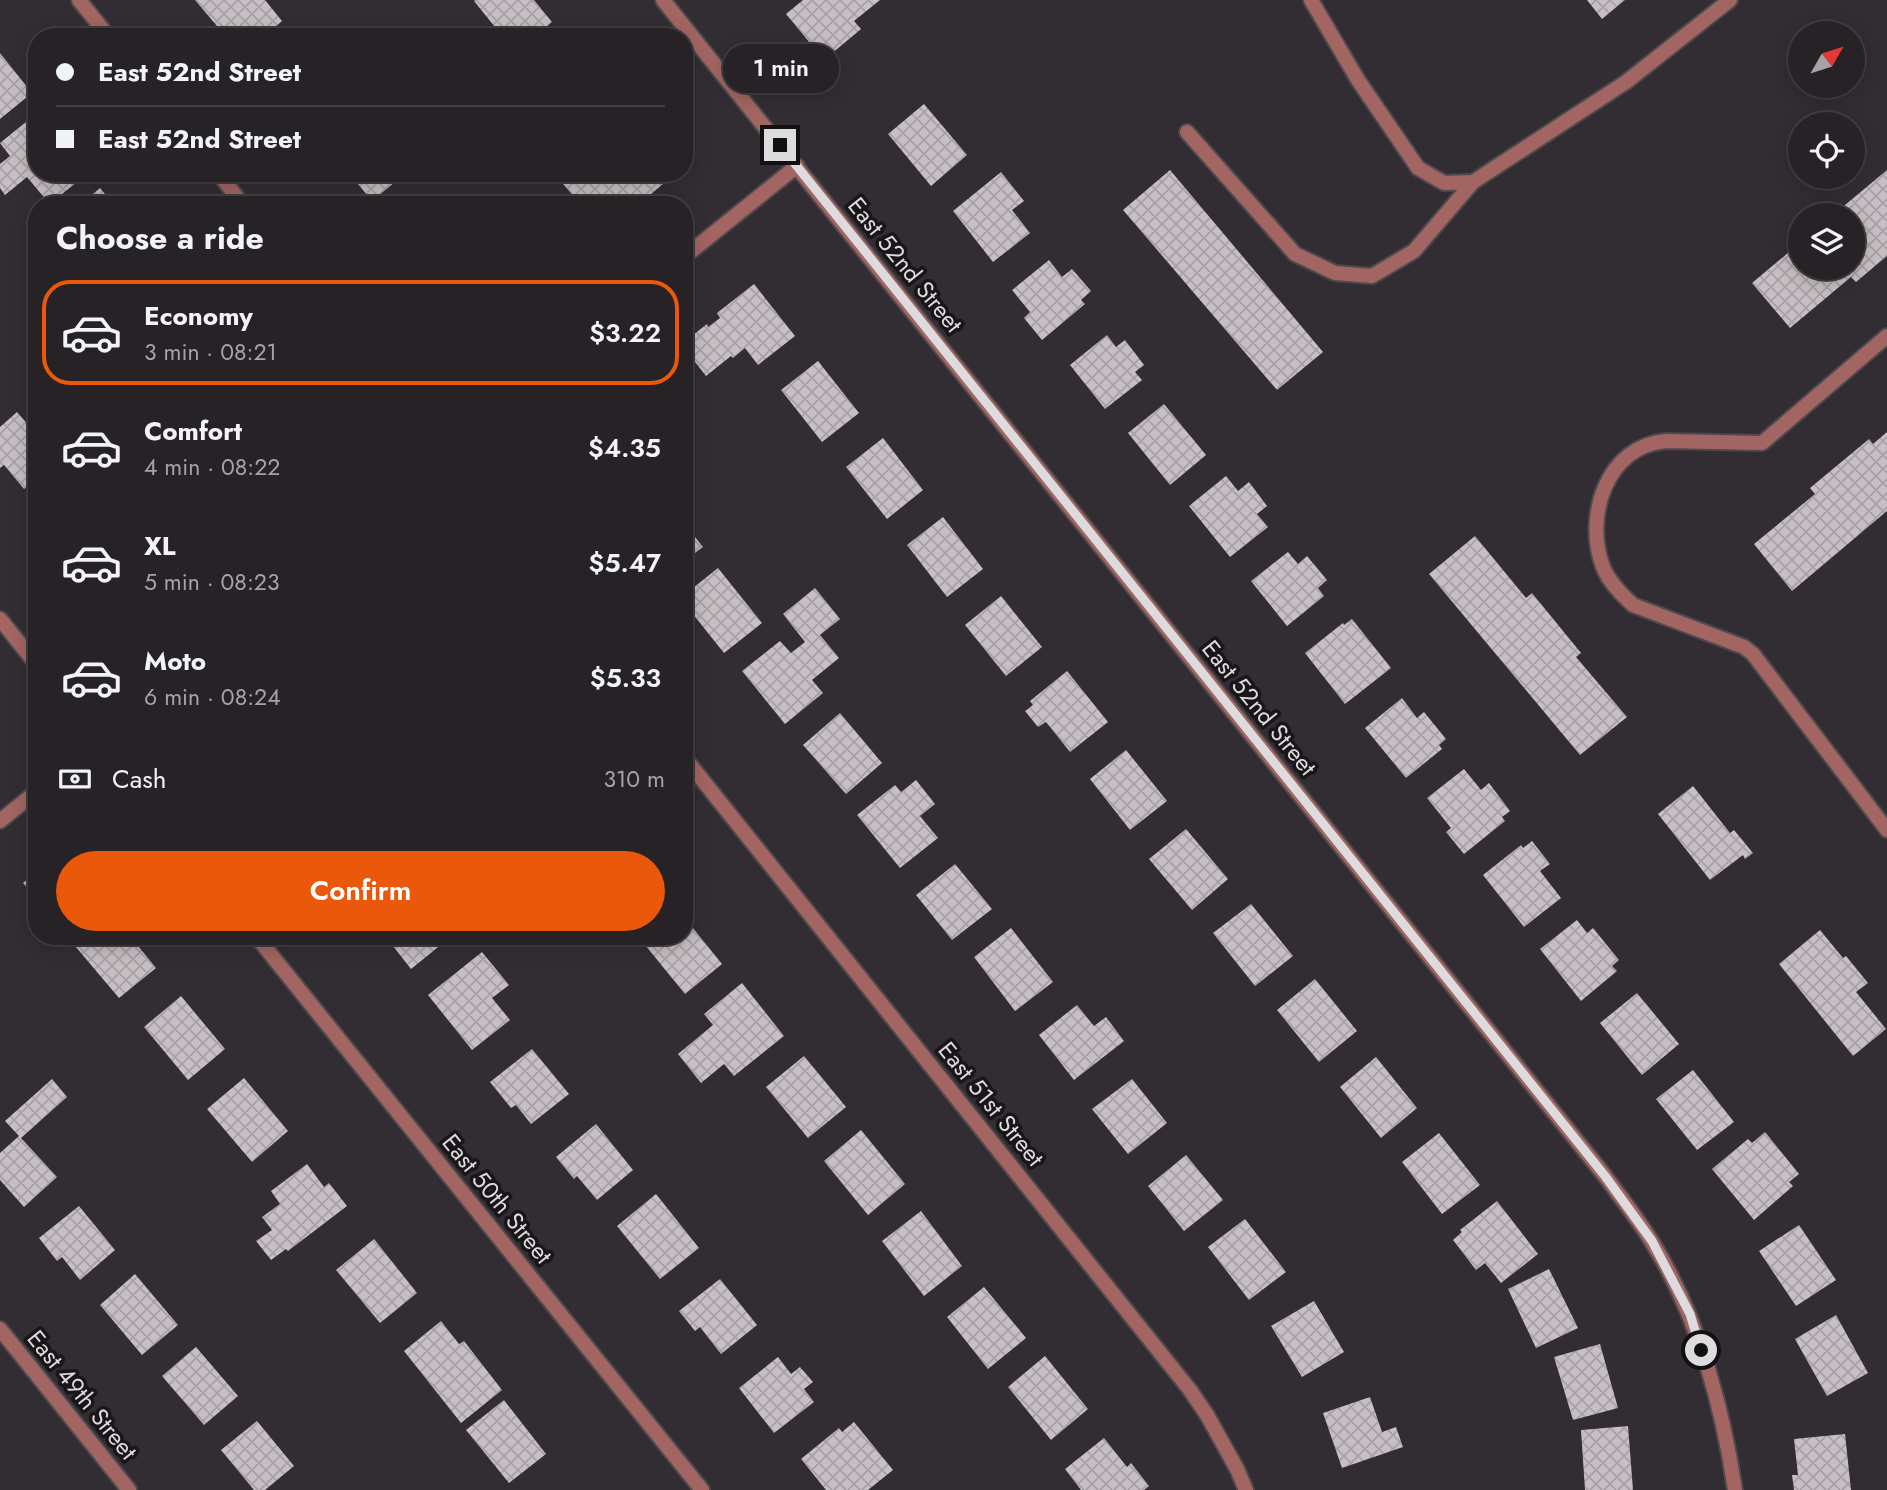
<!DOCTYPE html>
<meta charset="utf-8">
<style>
:root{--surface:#262226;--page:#322f32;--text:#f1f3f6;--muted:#a4a4a7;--line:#423f43;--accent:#ea580c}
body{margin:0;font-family:Jost,sans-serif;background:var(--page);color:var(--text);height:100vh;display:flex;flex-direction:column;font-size:26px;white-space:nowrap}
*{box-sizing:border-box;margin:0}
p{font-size:23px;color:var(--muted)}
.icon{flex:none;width:38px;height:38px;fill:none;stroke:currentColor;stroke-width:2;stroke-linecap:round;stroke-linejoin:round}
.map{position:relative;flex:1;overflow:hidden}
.sheet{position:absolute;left:28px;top:196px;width:665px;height:749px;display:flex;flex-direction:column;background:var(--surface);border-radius:28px;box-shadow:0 4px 18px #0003,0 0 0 2px var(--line)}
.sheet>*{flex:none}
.top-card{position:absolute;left:28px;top:28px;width:665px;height:154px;border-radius:28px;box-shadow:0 4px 18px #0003,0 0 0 2px var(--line);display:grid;align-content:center;height:154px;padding:0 28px;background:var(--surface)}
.needle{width:46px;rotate:51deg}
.controls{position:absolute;left:1788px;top:21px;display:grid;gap:14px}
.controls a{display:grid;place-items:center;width:77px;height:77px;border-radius:50%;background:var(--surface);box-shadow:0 4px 18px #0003,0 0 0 2px var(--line);font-size:35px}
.end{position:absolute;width:32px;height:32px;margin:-16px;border:9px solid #dedbde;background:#111;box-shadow:0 0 0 4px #111}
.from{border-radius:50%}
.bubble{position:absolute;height:49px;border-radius:24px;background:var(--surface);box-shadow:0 4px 18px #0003,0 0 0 2px var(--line);font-size:23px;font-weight:600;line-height:49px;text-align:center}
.top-card b{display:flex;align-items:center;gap:24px;height:66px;font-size:26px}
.top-card b+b{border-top:2px solid var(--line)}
.top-card i{width:18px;height:18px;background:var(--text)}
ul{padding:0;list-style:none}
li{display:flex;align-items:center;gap:21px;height:105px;margin:0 14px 10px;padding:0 14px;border:4px solid transparent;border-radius:28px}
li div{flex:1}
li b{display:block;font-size:26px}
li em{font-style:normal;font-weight:600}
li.selected{border-color:var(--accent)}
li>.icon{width:63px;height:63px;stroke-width:1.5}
h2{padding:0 28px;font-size:32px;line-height:84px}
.pay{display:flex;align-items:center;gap:18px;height:77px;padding:0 28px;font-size:26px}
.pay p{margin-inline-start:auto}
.primary-button{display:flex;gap:14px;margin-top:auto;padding:14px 28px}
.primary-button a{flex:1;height:80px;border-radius:42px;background:var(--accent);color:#fff;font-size:28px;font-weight:600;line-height:80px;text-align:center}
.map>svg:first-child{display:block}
.building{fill:url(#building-cross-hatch)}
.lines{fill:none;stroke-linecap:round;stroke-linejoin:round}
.service-casing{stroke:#4e494e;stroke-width:18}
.minor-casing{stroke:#4e494e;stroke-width:18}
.service{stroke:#a26561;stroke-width:14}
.minor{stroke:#a26561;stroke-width:14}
.route{stroke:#dedbde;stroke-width:9}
.labels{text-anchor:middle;stroke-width:7;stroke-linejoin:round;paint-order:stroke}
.street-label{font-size:24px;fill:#dedbde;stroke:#191619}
</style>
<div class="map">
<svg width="1887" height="1490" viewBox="0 0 1887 1490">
<defs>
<pattern id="building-cross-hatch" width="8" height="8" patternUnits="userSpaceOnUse" patternTransform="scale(1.75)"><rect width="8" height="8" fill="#c8bfc4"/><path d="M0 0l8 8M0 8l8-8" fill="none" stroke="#a7a0a4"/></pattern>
</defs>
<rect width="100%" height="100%" fill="#322d33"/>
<path class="building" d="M 195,0 L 265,0 L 282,21 L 264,37 L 236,37 L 228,27 L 222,32 Z
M 475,0 L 534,0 L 552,22 L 534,37 L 503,37 L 474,1 Z
M 803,0 L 880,0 L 854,21 L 861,29 L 824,60 L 786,14 Z
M 1587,0 L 1625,0 L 1602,19 Z
M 0,53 L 32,93 L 0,119 Z
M 924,104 L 967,155 L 931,186 L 888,134 Z
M 37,113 L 37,173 L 88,173 L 51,203 L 47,201 L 27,177 L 5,195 L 0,188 L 0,164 L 10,156 L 0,143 Z
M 1170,170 L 1323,352 L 1277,390 L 1123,210 Z
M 1887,170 L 1887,256 L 1856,282 L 1851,277 L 1790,328 L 1752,283 L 1801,242 L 1801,268 L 1853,268 L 1853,215 L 1833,215 Z
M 1001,172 L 1024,201 L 1012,210 L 1030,233 L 993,262 L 953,211 Z
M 340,173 L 406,173 L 372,201 L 353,178 L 348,183 Z
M 576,173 L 587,173 L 596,183 L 605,176 L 603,173 L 676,173 L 638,205 L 570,205 L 576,199 L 563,184 Z
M 100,188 L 114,205 L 80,205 Z
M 1049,260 L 1062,277 L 1072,269 L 1091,291 L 1081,300 L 1085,304 L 1042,340 L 1024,318 L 1030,312 L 1012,290 Z
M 754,284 L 795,336 L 758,365 L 745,348 L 733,358 L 731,356 L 706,376 L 684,348 L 684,342 L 707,324 L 708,327 L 720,318 L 717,313 Z
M 1107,335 L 1116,347 L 1125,340 L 1144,365 L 1135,372 L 1142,380 L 1105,409 L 1070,365 Z
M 818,361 L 859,413 L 822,442 L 781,390 Z
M 1164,404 L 1206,455 L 1170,485 L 1128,433 Z
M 17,412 L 37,435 L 37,478 L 24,489 L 4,465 L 0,468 L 0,427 Z
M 1887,432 L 1887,511 L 1792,591 L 1754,544 L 1815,494 L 1810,488 L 1869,439 L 1873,444 Z
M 883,438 L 923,490 L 887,519 L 846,467 Z
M 1226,476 L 1238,491 L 1249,482 L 1267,506 L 1257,514 L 1268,527 L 1230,557 L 1189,506 Z
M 943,517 L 983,569 L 947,597 L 907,545 Z
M 684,523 L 703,547 L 684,561 Z
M 1475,536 L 1526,598 L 1532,593 L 1581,653 L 1576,657 L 1627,717 L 1580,755 L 1429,574 Z
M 1288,552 L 1298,564 L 1307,556 L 1327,580 L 1318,588 L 1324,596 L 1287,626 L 1251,581 Z
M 718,568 L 762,623 L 724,653 L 684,603 L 684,595 Z
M 815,588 L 840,619 L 820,635 L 839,658 L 812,680 L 823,693 L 785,724 L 742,671 L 780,641 L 791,653 L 805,642 L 783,614 Z
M 1001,596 L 1042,647 L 1006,676 L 965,625 Z
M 1352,619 L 1391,668 L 1345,704 L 1305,653 L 1343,623 L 1344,625 Z
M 1067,671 L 1108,722 L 1070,752 L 1046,722 L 1038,727 L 1025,711 L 1033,705 L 1030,701 Z
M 1402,698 L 1417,718 L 1424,712 L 1446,739 L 1439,745 L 1442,749 L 1406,778 L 1365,728 Z
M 840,713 L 882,763 L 846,794 L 803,745 Z
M 1126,750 L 1167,801 L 1130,830 L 1090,779 Z
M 1464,769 L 1481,790 L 1489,783 L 1510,811 L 1502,817 L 1505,821 L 1464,854 L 1446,832 L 1451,828 L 1427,798 Z
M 916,780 L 935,804 L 920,816 L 938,838 L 900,868 L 857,815 L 895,785 L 901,792 Z
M 1693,786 L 1730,833 L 1734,830 L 1753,853 L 1745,859 L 1743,855 L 1710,880 L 1658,814 Z
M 1186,829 L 1228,879 L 1192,910 L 1149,859 Z
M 1532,841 L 1550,864 L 1540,871 L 1561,898 L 1524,927 L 1483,875 L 1521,845 L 1523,848 Z
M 955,864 L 992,909 L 952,940 L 916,895 Z
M 37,872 L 37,899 L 23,883 Z
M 1251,904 L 1293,956 L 1255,986 L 1213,933 Z
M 684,917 L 722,964 L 685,994 L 641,940 L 646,936 L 684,936 Z
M 1577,920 L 1587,933 L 1593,928 L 1619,960 L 1612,966 L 1617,971 L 1581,1001 L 1540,949 Z
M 1011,928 L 1053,982 L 1015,1011 L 974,957 Z
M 1820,930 L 1843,958 L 1846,956 L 1868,983 L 1856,992 L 1886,1029 L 1853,1056 L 1779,964 Z
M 88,936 L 130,936 L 156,968 L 119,998 L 75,946 Z
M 385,936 L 452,936 L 411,969 Z
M 482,952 L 509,985 L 492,998 L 510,1020 L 472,1050 L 428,995 Z
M 1315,979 L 1357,1031 L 1319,1062 L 1277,1010 Z
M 742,983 L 784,1036 L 734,1076 L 724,1064 L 701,1083 L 678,1054 L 713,1025 L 704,1014 Z
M 1637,993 L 1679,1044 L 1642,1075 L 1600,1023 Z
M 181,996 L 225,1049 L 188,1080 L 144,1027 Z
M 1077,1005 L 1094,1026 L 1106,1017 L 1124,1041 L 1074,1080 L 1039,1035 Z
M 532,1049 L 569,1094 L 531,1124 L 516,1105 L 511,1108 L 490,1082 Z
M 804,1056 L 846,1107 L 808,1138 L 766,1087 Z
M 1376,1057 L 1417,1108 L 1381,1138 L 1340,1087 Z
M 1693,1070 L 1734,1122 L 1697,1150 L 1656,1099 Z
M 244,1078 L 288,1131 L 252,1162 L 207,1109 Z
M 52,1079 L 67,1097 L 21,1138 L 57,1177 L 24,1207 L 0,1180 L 0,1153 L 19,1136 L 5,1121 Z
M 1132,1079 L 1167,1123 L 1128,1154 L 1092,1109 Z
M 596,1124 L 633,1170 L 597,1200 L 577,1176 L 574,1179 L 556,1157 Z
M 861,1130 L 905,1184 L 868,1215 L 824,1161 Z
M 1765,1132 L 1799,1174 L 1789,1182 L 1793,1186 L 1754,1220 L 1712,1169 L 1748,1139 L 1752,1143 Z
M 1439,1133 L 1480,1185 L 1442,1214 L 1402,1162 Z
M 1186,1155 L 1223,1200 L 1184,1231 L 1148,1186 Z
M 307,1164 L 324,1187 L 329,1183 L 347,1206 L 288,1251 L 286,1249 L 271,1260 L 256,1241 L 272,1230 L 262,1217 L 280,1204 L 271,1191 Z
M 656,1194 L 699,1248 L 660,1279 L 617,1226 Z
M 1497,1201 L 1538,1254 L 1501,1283 L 1485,1263 L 1476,1270 L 1453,1240 L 1462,1232 L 1460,1230 Z
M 79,1206 L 115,1250 L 80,1280 L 62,1257 L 57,1261 L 39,1238 Z
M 921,1211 L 962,1266 L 924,1296 L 882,1241 Z
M 1245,1219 L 1286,1272 L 1249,1300 L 1208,1247 Z
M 1799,1225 L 1836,1280 L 1796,1306 L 1759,1251 Z
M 374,1239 L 417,1293 L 380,1323 L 336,1270 Z
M 1549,1269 L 1578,1328 L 1536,1348 L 1508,1289 Z
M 135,1274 L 178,1325 L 142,1355 L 100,1305 Z
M 720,1279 L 757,1325 L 721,1354 L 700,1327 L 695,1331 L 679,1311 Z
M 984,1287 L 1026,1338 L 988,1369 L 947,1317 Z
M 1314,1301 L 1344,1352 L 1302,1377 L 1271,1326 Z
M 1836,1315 L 1868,1373 L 1827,1396 L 1795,1339 Z
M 441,1321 L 459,1344 L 464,1341 L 502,1390 L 461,1423 L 404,1351 Z
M 1600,1344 L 1618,1408 L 1573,1420 L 1554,1357 Z
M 196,1347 L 238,1396 L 204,1425 L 162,1376 Z
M 1045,1356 L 1088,1409 L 1051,1440 L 1008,1387 Z
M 778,1357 L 791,1374 L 800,1367 L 813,1382 L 804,1389 L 814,1402 L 774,1433 L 739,1388 Z
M 1370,1397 L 1382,1432 L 1396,1427 L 1403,1447 L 1342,1468 L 1323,1413 Z
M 504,1400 L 546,1454 L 509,1483 L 466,1430 Z
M 257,1421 L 294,1466 L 265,1490 L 254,1490 L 221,1450 Z
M 854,1422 L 893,1470 L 868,1490 L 826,1490 L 801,1459 L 839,1428 L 842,1432 Z
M 1628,1426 L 1633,1490 L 1585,1490 L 1581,1430 Z
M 1845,1434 L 1851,1490 L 1794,1490 L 1792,1475 L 1798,1475 L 1794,1439 Z
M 1104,1438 L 1127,1467 L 1131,1463 L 1149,1486 L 1144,1490 L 1081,1490 L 1065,1469 Z"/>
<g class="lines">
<g class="service-casing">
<path id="service" d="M 1311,0 L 1358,80 L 1418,168 L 1444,183 L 1473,182 L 1626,82 L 1730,0
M 1187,132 L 1295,254 L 1335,273 L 1372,276 L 1414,251 L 1473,182"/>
</g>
<g class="minor-casing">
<path id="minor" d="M 79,0 L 109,37
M 663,0 L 1605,1176 C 1621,1198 1638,1219 1652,1242 C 1698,1316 1722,1404 1735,1490
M 218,173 L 243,205
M 684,257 L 797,166
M 1887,336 L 1762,443 L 1666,441 C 1606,446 1584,517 1603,567 C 1609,582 1621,594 1633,605 L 1744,647 L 1753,654 L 1887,830
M 0,619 L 37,665
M 684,757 L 1190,1390 L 1207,1415 L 1237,1469 L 1246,1490
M 0,821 L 37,791
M 256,936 L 702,1490
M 0,1329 L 129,1490"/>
</g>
<use href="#service" class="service"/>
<use href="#minor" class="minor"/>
</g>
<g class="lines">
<path class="route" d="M 780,145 L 1605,1176 L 1652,1241 L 1690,1314 L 1701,1350"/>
</g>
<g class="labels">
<g class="street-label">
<text transform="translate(905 265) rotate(51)" y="8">East 52nd Street</text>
<text transform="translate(1259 708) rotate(51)" y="8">East 52nd Street</text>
<text transform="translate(991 1104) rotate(51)" y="8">East 51st Street</text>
<text transform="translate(497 1199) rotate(51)" y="8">East 50th Street</text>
<text transform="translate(82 1395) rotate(51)" y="8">East 49th Street</text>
</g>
</g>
</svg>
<div class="controls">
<a><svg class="needle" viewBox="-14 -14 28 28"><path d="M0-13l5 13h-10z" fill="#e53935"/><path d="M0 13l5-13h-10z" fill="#a4a4a7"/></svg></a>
<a><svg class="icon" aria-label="locate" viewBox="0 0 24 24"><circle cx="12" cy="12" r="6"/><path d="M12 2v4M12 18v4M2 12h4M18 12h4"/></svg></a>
<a><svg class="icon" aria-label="layers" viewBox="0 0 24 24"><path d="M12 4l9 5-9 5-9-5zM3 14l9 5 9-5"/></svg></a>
</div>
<i class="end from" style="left:1701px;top:1350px"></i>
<i class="end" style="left:780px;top:145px"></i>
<div class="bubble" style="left:723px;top:44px;width:116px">1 min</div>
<div class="top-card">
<b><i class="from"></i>East 52nd Street</b>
<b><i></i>East 52nd Street</b>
</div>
<section class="sheet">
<h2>Choose a ride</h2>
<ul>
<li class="selected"><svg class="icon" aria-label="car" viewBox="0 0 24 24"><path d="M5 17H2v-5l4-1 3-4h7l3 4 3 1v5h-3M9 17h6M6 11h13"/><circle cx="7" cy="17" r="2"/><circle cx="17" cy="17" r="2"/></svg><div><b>Economy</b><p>3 min · 08:21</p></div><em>$3.22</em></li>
<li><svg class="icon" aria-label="car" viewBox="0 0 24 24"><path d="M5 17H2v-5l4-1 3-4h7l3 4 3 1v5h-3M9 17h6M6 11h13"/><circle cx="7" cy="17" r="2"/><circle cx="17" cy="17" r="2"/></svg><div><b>Comfort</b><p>4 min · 08:22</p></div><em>$4.35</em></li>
<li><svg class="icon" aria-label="car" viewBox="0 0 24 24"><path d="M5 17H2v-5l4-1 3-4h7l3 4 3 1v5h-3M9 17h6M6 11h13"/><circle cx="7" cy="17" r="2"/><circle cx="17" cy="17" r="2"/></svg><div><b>XL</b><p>5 min · 08:23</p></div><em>$5.47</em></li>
<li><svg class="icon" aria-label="car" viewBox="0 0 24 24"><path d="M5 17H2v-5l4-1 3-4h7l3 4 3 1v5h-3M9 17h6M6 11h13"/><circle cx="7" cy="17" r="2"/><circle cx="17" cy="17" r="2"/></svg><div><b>Moto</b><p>6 min · 08:24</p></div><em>$5.33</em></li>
</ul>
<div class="pay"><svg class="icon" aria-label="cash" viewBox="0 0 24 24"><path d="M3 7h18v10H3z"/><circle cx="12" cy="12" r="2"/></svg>Cash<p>310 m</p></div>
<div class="primary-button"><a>Confirm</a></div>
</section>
</div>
